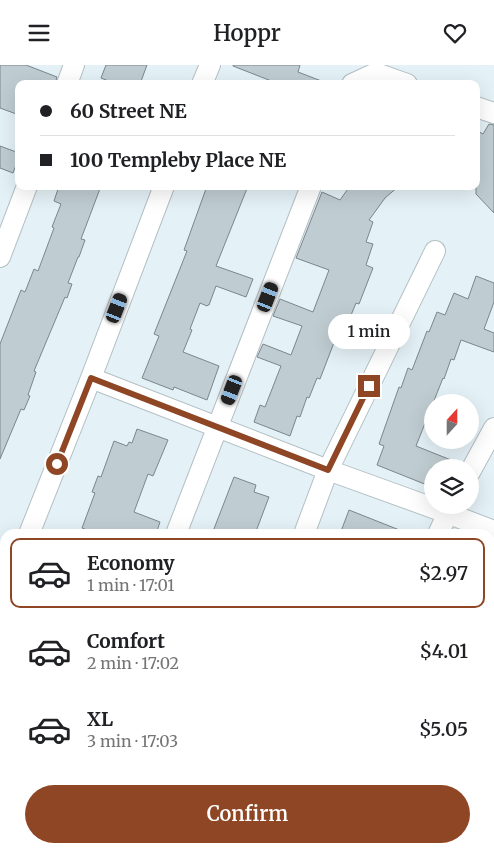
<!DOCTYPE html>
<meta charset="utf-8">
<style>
:root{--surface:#fff;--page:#f2f2f2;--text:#202124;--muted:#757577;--line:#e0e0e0;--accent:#8e4625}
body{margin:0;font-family:Merriweather,serif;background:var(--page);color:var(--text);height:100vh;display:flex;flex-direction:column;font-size:19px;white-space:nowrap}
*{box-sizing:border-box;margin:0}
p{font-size:16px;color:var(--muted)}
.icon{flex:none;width:28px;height:28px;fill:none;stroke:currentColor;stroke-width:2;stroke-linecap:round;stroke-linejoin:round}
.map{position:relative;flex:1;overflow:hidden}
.details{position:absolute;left:0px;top:464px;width:495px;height:324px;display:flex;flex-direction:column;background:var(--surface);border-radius:15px 15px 0 0;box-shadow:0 5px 20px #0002}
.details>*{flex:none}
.banner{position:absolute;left:15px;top:15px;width:465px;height:110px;border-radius:10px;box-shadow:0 5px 20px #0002;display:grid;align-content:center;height:110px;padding:0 25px;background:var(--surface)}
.needle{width:32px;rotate:21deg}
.tools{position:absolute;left:424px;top:329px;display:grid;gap:10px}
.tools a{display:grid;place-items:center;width:55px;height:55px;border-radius:50%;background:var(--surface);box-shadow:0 5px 20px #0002;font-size:25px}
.end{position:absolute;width:22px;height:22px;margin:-11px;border:6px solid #8e4625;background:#fff;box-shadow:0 0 0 2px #fff}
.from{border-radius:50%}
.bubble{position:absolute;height:35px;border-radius:18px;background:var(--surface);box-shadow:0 5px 20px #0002;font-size:16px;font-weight:600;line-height:35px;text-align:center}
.car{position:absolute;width:15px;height:30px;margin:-15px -8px;border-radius:6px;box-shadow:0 0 4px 1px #0007;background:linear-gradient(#222 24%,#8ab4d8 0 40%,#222 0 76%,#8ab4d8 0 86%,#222 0)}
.banner b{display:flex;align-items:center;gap:18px;height:48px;font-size:19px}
.banner b+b{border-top:1px solid var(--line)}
.banner i{width:12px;height:12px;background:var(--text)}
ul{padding:9px 0 0;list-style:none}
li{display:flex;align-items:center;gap:15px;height:70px;margin:0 10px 8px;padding:0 15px;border:2px solid transparent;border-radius:10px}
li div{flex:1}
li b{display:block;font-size:19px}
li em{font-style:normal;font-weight:600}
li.selected{border-color:var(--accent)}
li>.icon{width:45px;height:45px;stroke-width:1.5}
.cta{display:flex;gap:10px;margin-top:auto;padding:10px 25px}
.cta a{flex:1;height:58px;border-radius:30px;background:var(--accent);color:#fff;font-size:20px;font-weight:600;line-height:58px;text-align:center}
header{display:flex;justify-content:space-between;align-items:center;height:65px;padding:0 25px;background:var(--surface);font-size:22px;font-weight:600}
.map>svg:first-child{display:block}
.building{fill:#bfccd1;stroke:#7b878b}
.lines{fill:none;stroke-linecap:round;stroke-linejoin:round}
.minor-casing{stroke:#b2bfc4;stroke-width:22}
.minor{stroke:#fff;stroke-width:20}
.route{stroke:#8e4625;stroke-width:6}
</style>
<header><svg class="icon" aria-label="menu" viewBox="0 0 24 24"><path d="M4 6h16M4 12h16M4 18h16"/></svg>Hoppr<svg class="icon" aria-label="heart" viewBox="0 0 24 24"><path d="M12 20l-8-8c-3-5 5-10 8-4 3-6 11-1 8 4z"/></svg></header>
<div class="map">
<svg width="494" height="787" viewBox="0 0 494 787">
<rect width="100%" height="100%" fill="#e4f1f6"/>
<path class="building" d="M 0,0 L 26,0 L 57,12 L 55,19 L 19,19 L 19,50 L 0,43 Z
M 106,0 L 147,0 L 140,19 L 116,19 L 101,13 Z
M 233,0 L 300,0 L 298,7 L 324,17 L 324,19 L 279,19 L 233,1 Z
M 489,59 L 494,60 L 494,148 L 476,129 L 476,65 L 483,69 Z
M 0,81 L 19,88 L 19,92 L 13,108 L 0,103 Z
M 59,121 L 101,121 L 81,174 L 85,175 L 79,192 L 78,192 L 68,218 L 72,219 L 67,233 L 65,232 L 34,306 L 36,307 L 28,330 L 30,331 L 24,345 L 21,344 L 0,394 L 0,279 L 21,225 L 25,227 L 34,204 L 38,206 L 54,163 L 52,162 L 61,139 L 54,136 Z
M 207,121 L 248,121 L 216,201 L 253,214 L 246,232 L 216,221 L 209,240 L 208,240 L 207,241 L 200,238 L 190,264 L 192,265 L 183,287 L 219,301 L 207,335 L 174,322 L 173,325 L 142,313 L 159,271 L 154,269 L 187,186 L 184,185 Z
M 350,121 L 399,121 L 385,133 L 369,155 L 373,157 L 366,177 L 373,179 L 366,200 L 373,203 L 359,239 L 356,238 L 340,277 L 335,275 L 320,314 L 317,313 L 309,333 L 307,332 L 300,352 L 297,351 L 290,371 L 254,357 L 260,340 L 265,342 L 281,301 L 257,292 L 263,279 L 291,290 L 302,261 L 273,251 L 280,234 L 313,247 L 329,205 L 296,193 L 322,127 L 340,135 Z
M 476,211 L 494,218 L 494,237 L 484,264 L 494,268 L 494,287 L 461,275 L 454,295 L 451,294 L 444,314 L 443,313 L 416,381 L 461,399 L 459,402 L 432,402 L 432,422 L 377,400 L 384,381 L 379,379 L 399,322 L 401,323 L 408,303 L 412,305 L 427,266 L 429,267 L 437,247 L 445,250 L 454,228 L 468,234 Z
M 137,364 L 168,375 L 153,411 L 148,409 L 134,447 L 160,457 L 156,469 L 97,469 L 82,463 L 95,428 L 92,427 L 98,411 L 101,412 L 114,376 L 127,381 L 129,377 L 132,378 Z
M 234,412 L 256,420 L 254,427 L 269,432 L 255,469 L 212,469 Z
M 349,445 L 407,468 L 406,469 L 340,469 Z"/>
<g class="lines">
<g class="minor-casing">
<path id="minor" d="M 67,19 L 74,0
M 202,19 L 210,0
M 352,19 L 376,8 L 407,19
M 476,42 L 494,48
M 0,192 L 27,121
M 91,313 L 328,405 L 447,448 L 494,466
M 470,407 L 494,363
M 29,469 L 91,313 L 164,121
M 176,469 L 311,121
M 304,469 L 328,405 L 435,186
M 438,469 L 452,440
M 0,542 L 5,530
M 490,596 L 494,598
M 0,658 L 5,659
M 490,722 L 494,724
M 329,782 L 340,787"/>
</g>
<use href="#minor" class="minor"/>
</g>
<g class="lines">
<path class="route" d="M 57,399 L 91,313 L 328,405 L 369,321"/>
</g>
</svg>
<div class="tools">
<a><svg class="needle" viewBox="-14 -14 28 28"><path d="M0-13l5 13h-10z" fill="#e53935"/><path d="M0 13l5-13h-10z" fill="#757577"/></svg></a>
<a><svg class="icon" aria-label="layers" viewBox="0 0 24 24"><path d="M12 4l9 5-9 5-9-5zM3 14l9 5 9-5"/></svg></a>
</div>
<i class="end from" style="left:57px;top:399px"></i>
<i class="end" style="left:369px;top:321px"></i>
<div class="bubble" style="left:328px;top:249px;width:82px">1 min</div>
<i class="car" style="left:268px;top:232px;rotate:21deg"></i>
<i class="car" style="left:117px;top:243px;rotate:21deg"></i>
<i class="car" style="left:232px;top:325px;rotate:201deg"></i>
<div class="banner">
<b><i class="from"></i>60 Street NE</b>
<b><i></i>100 Templeby Place NE</b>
</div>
<section class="details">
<ul>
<li class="selected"><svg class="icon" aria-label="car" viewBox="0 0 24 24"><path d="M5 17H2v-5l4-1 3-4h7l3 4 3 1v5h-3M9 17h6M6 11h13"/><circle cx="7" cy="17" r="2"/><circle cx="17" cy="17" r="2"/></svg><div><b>Economy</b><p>1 min · 17:01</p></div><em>$2.97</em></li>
<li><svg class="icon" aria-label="car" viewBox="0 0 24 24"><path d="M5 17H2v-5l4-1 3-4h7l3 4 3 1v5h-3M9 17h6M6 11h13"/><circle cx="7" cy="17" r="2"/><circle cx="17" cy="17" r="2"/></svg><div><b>Comfort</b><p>2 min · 17:02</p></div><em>$4.01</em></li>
<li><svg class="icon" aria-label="car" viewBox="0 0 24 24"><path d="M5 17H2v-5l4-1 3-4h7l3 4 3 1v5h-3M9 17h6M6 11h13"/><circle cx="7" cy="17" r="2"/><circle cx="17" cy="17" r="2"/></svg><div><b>XL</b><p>3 min · 17:03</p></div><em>$5.05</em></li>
</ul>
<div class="cta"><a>Confirm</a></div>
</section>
</div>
